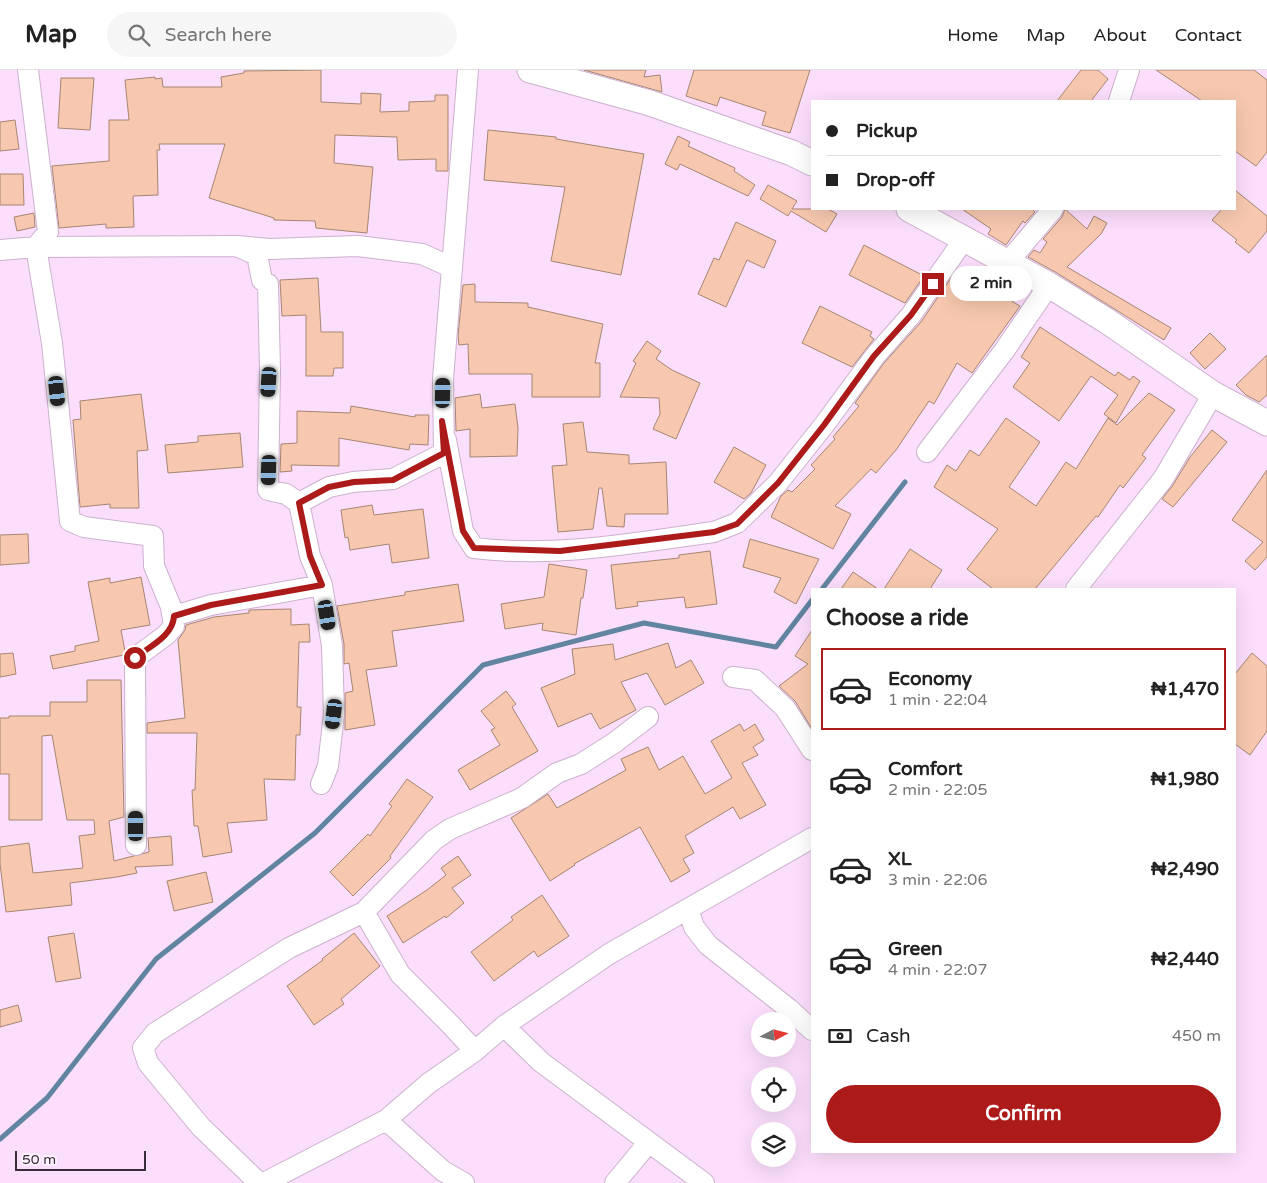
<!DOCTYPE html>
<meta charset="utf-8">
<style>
:root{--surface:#fff;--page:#f6f6f6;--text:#222;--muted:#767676;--line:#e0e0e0;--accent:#ac1b19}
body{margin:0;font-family:"Varela Round",sans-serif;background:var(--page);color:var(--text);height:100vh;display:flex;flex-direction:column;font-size:19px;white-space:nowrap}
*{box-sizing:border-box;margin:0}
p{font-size:16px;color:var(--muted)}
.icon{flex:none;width:28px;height:28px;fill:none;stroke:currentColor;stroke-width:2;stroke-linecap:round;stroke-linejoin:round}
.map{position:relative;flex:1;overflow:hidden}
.side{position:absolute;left:811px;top:518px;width:425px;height:565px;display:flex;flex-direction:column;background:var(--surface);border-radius:0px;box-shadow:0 5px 20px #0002}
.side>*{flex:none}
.guide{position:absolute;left:811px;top:30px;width:425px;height:110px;border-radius:0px;box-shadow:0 5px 20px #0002;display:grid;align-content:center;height:110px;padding:0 15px;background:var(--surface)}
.needle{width:32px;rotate:83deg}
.tools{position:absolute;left:751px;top:942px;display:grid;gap:10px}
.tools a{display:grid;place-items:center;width:45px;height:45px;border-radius:50%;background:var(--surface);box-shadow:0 5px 20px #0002;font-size:25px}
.scale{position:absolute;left:15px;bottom:12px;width:131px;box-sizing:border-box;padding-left:5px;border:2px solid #372c37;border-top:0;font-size:14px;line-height:18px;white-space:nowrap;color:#372c37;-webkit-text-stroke:4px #fef2fe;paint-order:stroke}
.end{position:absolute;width:22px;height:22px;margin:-11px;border:6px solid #ac1b19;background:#fff;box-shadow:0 0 0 2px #fff}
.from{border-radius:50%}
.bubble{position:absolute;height:35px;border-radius:18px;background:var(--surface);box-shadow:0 5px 20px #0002;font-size:16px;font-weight:800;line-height:35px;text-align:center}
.car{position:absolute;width:15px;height:30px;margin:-15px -8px;border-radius:6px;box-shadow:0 0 4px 1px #0007;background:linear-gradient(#222 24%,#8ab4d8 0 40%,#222 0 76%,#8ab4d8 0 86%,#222 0)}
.guide b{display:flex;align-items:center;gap:18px;height:48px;font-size:19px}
.guide b+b{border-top:1px solid var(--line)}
.guide i{width:12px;height:12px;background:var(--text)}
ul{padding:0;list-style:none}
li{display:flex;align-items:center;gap:15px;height:82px;margin:0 10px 8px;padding:0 5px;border:2px solid transparent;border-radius:0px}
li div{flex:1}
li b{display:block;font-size:19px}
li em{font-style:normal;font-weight:800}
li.selected{border-color:var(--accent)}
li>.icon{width:45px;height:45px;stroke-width:1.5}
h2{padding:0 15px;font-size:22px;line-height:60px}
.pay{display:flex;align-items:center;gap:12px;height:55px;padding:0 15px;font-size:19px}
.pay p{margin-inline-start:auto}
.action{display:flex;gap:10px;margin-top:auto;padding:10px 15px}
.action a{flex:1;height:58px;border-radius:30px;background:var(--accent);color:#fff;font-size:20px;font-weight:800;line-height:58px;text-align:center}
header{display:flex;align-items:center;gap:30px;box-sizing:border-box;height:70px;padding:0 25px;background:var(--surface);border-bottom:1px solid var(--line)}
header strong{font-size:24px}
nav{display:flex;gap:28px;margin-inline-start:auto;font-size:18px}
.search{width:350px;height:45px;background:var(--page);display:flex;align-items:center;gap:12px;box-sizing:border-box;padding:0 18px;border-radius:28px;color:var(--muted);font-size:19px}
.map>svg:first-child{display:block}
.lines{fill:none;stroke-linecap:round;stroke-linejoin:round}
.stream{stroke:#6184a1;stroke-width:5}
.building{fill:#f7c8af;stroke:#a78572}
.minor-casing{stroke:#ccb1cd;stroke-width:22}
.tertiary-casing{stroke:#ccb1cd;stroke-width:27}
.minor{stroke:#fff;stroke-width:20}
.tertiary{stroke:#fff;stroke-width:25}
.route{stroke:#ac1b19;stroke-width:6}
</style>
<header>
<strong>Map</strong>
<div class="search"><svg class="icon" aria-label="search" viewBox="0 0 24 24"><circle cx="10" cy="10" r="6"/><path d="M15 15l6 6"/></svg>Search here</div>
<nav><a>Home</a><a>Map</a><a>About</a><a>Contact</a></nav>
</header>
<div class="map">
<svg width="1267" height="1113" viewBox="0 0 1267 1113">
<rect width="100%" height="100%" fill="#fbdefc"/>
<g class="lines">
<path class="stream" d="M 822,519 L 905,412
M 0,1069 L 47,1028 L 156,889 L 315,763 L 483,595 L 644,553 L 776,577 L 812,530"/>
</g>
<path class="building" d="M 321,0 L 321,32 L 361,34 L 361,23 L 381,24 L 380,42 L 409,41 L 409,32 L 435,31 L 435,25 L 448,25 L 448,101 L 436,101 L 436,89 L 398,90 L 397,67 L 335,65 L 334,93 L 373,97 L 367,163 L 316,158 L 315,151 L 274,150 L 274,148 L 209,128 L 225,74 L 159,74 L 160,80 L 157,80 L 158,125 L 133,126 L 134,157 L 106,158 L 106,154 L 59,158 L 52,96 L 109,91 L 109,50 L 129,50 L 125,10 L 155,7 L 155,9 L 162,8 L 163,17 L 222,17 L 221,7 L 244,3 L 244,1 Z
M 584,0 L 646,0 L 644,7 L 660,5 L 662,22 Z
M 694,0 L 810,0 L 790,63 L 762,55 L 766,42 L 720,27 L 717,36 L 686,26 Z
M 1081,0 L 1098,0 L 1108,9 L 1091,31 L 1057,31 Z
M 1156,0 L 1254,0 L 1267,10 L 1267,82 L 1256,96 L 1235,81 L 1235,31 L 1202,31 Z
M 61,8 L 94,8 L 90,60 L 58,58 Z
M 15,50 L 19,79 L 0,81 L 0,52 Z
M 488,60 L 556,67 L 556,69 L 644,84 L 621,205 L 551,191 L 565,117 L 484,110 Z
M 678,66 L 690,72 L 688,76 L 735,98 L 734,101 L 755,115 L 748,126 L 680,94 L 677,100 L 665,94 Z
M 0,104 L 23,104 L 24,135 L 0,135 Z
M 768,115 L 797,131 L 792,139 L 828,139 L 837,144 L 826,162 L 791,141 L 788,146 L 760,129 Z
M 1235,120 L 1267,146 L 1267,161 L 1249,183 L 1235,172 L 1237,170 L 1212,150 L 1222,139 L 1235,139 Z
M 962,139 L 1032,139 L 1035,142 L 1025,153 L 1023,151 L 1006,175 L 988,164 L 991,159 Z
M 1065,139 L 1087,159 L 1094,146 L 1107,153 L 1101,164 L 1067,197 L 1171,258 L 1164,270 L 1057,203 L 1028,187 L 1034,180 L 1040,183 L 1047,172 L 1043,169 L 1062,147 Z
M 34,143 L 35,157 L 17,161 L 14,147 Z
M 736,152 L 776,171 L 764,198 L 747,190 L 726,237 L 698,224 L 714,188 L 719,190 Z
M 864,175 L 924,206 L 905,233 L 849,205 Z
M 962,204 L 989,222 L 991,219 L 1020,236 L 972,303 L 957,293 L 934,334 L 929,331 L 896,380 L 876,403 L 871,399 L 835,436 L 851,444 L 833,479 L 771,447 L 781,426 L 788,420 L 792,422 L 815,399 L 811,395 L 835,369 L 833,367 L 859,336 L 855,333 L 884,293 L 921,252 L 953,205 L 959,209 Z
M 318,208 L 321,262 L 343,262 L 343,298 L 334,298 L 333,306 L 306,306 L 306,245 L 282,246 L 280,210 Z
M 475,214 L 475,232 L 528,233 L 528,237 L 603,254 L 595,293 L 600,293 L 600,327 L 532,327 L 532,304 L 469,304 L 468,274 L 459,275 L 458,266 L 463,215 Z
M 820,236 L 872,262 L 870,266 L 874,269 L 852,297 L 802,273 Z
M 1040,257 L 1115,306 L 1118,302 L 1130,310 L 1133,306 L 1140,311 L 1116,353 L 1104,344 L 1118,325 L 1091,306 L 1059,351 L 1013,317 L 1030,293 L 1021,287 Z
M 1210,263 L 1226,279 L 1205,299 L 1190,283 Z
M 647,271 L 661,281 L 656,289 L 672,300 L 700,313 L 676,369 L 653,359 L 660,344 L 659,328 L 620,327 L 636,293 L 633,291 Z
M 1267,285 L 1267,325 L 1259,332 L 1246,325 L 1236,315 Z
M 1149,323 L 1175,340 L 1142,385 L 1146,388 L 1123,418 L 1120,415 L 1098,447 L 1096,446 L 1035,519 L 993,519 L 967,499 L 998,459 L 934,417 L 947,395 L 956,401 L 970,380 L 979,386 L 1006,348 L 1040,372 L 1009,417 L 1036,436 L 1066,392 L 1076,399 L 1108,348 L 1117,355 Z
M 141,324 L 148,380 L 137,381 L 139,438 L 110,438 L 110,434 L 80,437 L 73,350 L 81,349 L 80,331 Z
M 480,324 L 482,338 L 515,334 L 518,358 L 517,386 L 470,387 L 470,359 L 456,361 L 455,328 Z
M 351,336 L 415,347 L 415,345 L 429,345 L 428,375 L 410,374 L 409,380 L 339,368 L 339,396 L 291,395 L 292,401 L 280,402 L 281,374 L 297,373 L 297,341 L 350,343 Z
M 583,352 L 587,382 L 629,385 L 629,394 L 666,392 L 668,444 L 625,444 L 624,457 L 607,456 L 602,418 L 599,418 L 593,459 L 558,462 L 552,396 L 567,395 L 563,354 Z
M 1212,360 L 1227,372 L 1173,437 L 1162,429 L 1173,415 L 1190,387 Z
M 240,363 L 243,397 L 168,403 L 165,375 L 198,372 L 198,366 Z
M 734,377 L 766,395 L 751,423 L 744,429 L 714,412 Z
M 1267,400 L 1267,487 L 1255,500 L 1245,491 L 1263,472 L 1232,450 Z
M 372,435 L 374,445 L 423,439 L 429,488 L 392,493 L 389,474 L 350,480 L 348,467 L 345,468 L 341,440 Z
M 28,464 L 29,493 L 0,495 L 0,465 Z
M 750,469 L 819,489 L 796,534 L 774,522 L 781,508 L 743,497 Z
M 910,479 L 942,500 L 930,519 L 884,519 Z
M 710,481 L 717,534 L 686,538 L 684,527 L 637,532 L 638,536 L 616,539 L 611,495 L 679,488 L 679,485 Z
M 549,494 L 587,500 L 583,528 L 581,528 L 576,565 L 542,560 L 543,553 L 505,559 L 501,534 L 544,527 Z
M 853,502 L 878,519 L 841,519 Z
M 141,507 L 150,555 L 121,560 L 125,581 L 124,585 L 53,599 L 50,586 L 75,581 L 75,576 L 99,571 L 88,512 L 110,508 L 110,513 Z
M 458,514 L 464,551 L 392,561 L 397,596 L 366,600 L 375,655 L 345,660 L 345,623 L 353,621 L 349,593 L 344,594 L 344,574 L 337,536 L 405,525 L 405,522 Z
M 291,539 L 291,555 L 309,554 L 310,572 L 299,572 L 297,637 L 301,637 L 300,665 L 296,665 L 295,710 L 264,709 L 267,750 L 227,753 L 232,782 L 203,787 L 198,756 L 194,756 L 192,720 L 195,720 L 197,663 L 147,663 L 147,653 L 185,648 L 178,570 L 185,560 L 186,555 L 214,547 L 249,543 L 249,540 Z
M 812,560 L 812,659 L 795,631 L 779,616 L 808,594 L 795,586 Z
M 668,573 L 676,598 L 691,590 L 704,613 L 665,635 L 647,603 L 621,612 L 636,640 L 600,659 L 591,643 L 558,657 L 541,618 L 575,604 L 572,579 L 613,574 L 615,590 Z
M 13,583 L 16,604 L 0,607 L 0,584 Z
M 1252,583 L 1267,596 L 1267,661 L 1250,685 L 1235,674 L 1235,604 Z
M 87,610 L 121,610 L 124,747 L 109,751 L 114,791 L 149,782 L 148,768 L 171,766 L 173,795 L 135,797 L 137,803 L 117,807 L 70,813 L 72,835 L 6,842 L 0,794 L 0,777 L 29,773 L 33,803 L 83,798 L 79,766 L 95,764 L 94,750 L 67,750 L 52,665 L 42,666 L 42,750 L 9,750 L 9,704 L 0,704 L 0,648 L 9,648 L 9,646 L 50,646 L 50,632 L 87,632 Z
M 506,621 L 516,634 L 512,637 L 538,681 L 470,720 L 458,700 L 500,675 L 491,660 L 495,658 L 481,641 Z
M 740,654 L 744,661 L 755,654 L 764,670 L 753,677 L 758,685 L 742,693 L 766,735 L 740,749 L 733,737 L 685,766 L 694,783 L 683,789 L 690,801 L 671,812 L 640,757 L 574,794 L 575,795 L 550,811 L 511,748 L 548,724 L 557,738 L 626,700 L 621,689 L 648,677 L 659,700 L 683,686 L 705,724 L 732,708 L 711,671 Z
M 407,709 L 433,727 L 390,786 L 391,788 L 353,826 L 330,802 L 368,764 L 370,766 L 392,736 L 389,734 Z
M 458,786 L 471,805 L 452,818 L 464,833 L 446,848 L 445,846 L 403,873 L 387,846 L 427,820 L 446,805 L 441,798 Z
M 206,802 L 213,832 L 174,841 L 167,811 Z
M 542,825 L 569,866 L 538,887 L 534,881 L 494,911 L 471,882 L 513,850 L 511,847 Z
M 74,863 L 81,908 L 56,912 L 48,867 Z
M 354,863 L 380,896 L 341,929 L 344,934 L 314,955 L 287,916 L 323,890 L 322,889 Z
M 18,935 L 22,951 L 0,957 L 0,940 Z"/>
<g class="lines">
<g class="minor-casing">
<path id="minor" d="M 28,0 L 48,162 L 36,177 L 52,273 L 70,451 L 84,457 L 153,466 L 154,496 L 171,537 L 174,556 L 166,565 L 135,588 L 136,775
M 1119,31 L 1129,0
M 239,177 L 257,185 L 262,210 L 268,214 L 270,300 L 268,420 L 286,424 L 299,433
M 0,180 L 36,177 L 237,176 L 270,179 L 358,176 L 422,184 L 451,197
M 1008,192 L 1053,139
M 446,370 L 463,461 L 474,478 C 554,488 635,473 714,462 L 737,453 L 778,413 L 824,355 L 875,286 L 911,245 L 965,168
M 927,382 L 1004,281 L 1049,215
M 1076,519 L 1163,409 L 1213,324
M 174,546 L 211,535 L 322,515
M 733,607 L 755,610 L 785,638 L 812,680
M 321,714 L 328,696 L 334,644 L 332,576 L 322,515 L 310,486 L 299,433 L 329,417 L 353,412 L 393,409 L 444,383 L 443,309 L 468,0
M 688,839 L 694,857 L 708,875 L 789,939 L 812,960
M 364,842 L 400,904 L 449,953 L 475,981
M 504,956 L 541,992 L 704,1113
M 386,1050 L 443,1101 L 464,1113
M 259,1113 L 201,1057 L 148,993 L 143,978 L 155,963 L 289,878 L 364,842 L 434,770 L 450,759 L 522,728 L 557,703 L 581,694 L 614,673 L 648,647
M 264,1113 L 386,1050 L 429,1013 L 475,981 L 504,956 L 609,884 L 812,768
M 615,1113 L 649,1072"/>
</g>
<g class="tertiary-casing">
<path id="tertiary" d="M 530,0 L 650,33 L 792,83 L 812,93
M 909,139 L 1049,215 L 1107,251 L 1213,324 L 1267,353"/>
</g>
<use href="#minor" class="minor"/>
<use href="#tertiary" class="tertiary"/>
</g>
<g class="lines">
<path class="route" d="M 135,588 C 150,576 173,566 174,546 L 211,535 L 322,515 L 310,486 L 299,433 L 329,417 L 354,412 L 393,410 L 444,383 L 442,351 L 463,461 L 474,478 L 560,481 L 714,462 L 737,454 L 778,413 L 824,355 L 874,286 L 911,245 L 933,214"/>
</g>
</svg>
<div class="tools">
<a><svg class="needle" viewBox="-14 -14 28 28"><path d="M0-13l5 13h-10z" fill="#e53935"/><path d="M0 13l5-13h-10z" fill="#767676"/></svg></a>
<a><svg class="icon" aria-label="locate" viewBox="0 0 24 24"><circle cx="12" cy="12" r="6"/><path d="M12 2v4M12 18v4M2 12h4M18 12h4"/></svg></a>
<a><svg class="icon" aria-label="layers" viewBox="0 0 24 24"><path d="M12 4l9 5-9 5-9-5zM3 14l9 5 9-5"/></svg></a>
</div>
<div class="scale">50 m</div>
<i class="end from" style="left:135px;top:588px"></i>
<i class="end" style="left:933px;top:214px"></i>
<div class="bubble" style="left:950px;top:196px;width:82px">2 min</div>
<i class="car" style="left:269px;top:312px;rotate:184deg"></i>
<i class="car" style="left:57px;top:321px;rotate:174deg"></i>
<i class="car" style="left:443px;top:323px;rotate:1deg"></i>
<i class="car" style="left:269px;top:400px;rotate:182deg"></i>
<i class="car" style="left:327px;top:545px;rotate:171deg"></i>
<i class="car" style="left:334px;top:644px;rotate:187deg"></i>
<i class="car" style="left:136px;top:756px;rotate:0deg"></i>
<div class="guide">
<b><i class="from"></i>Pickup</b>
<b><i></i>Drop-off</b>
</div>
<section class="side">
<h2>Choose a ride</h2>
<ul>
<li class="selected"><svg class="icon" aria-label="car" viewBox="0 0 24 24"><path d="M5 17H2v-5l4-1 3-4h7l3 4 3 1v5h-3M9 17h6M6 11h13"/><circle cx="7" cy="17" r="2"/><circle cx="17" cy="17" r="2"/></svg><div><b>Economy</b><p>1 min · 22:04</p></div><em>₦1,470</em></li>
<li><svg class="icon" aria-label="car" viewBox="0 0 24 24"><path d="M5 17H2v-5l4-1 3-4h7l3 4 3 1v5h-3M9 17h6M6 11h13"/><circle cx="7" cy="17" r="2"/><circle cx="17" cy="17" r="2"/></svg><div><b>Comfort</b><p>2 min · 22:05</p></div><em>₦1,980</em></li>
<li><svg class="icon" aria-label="car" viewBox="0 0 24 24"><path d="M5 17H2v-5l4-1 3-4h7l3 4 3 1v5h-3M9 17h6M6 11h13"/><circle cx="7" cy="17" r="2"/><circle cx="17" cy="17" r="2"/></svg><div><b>XL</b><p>3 min · 22:06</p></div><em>₦2,490</em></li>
<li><svg class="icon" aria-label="car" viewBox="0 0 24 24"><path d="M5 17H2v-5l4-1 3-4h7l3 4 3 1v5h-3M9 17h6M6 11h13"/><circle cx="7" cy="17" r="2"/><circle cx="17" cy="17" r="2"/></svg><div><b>Green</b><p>4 min · 22:07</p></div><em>₦2,440</em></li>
</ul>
<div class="pay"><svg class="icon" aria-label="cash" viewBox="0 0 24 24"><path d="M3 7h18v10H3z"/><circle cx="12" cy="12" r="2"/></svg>Cash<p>450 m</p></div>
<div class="action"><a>Confirm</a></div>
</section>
</div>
